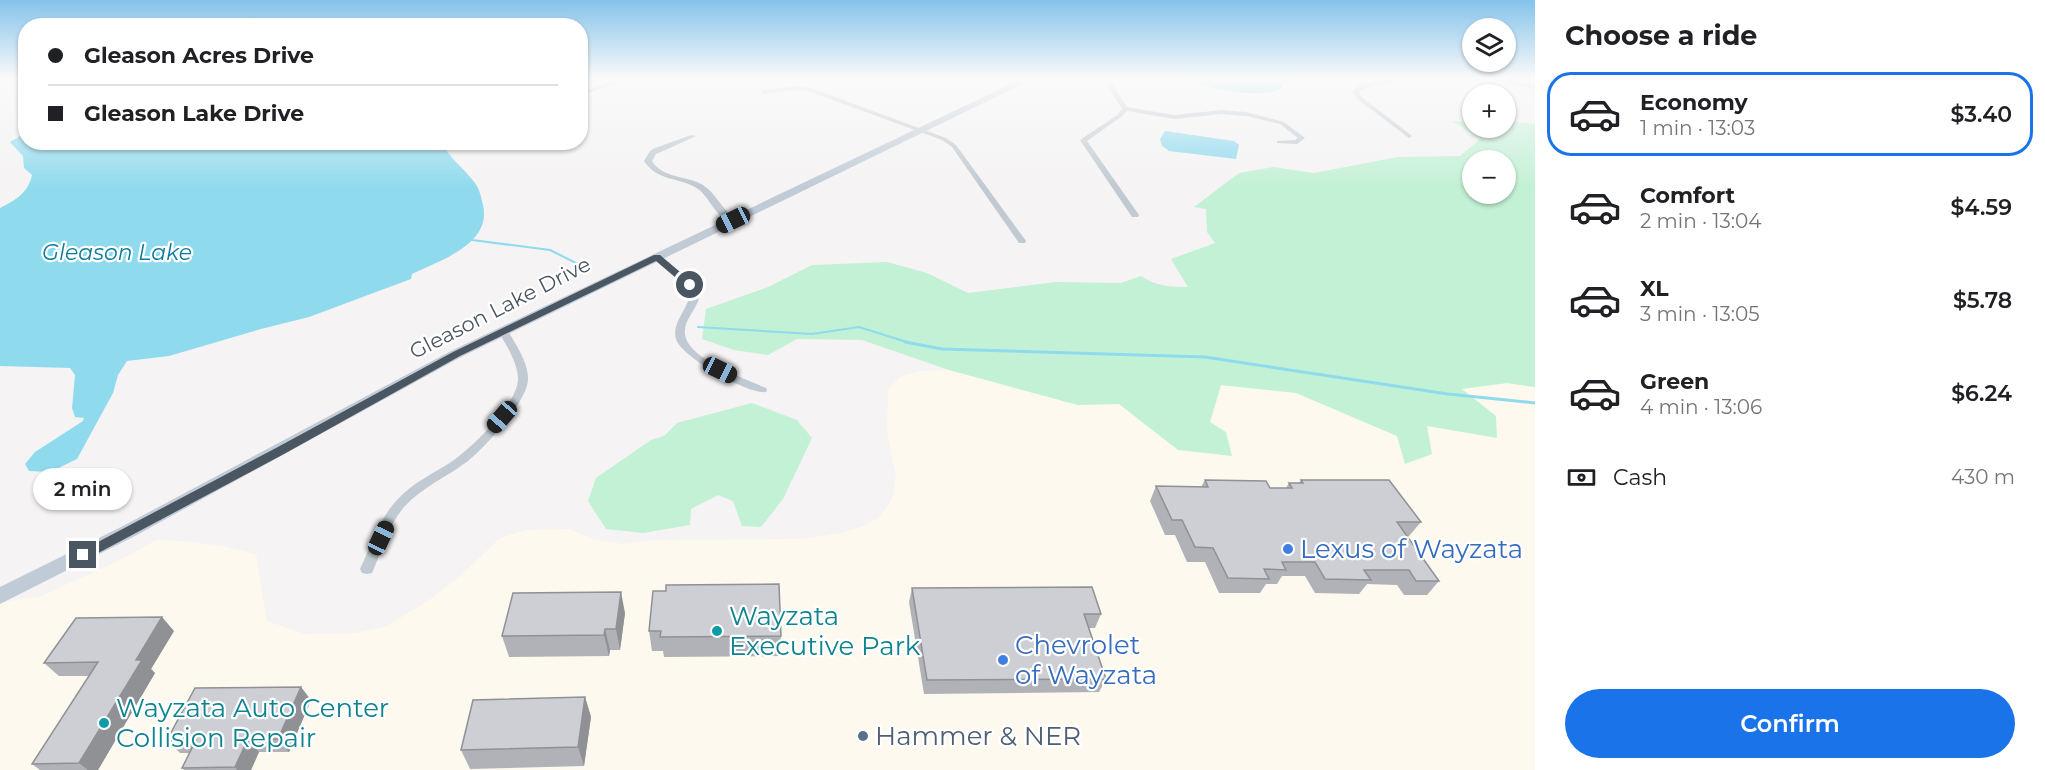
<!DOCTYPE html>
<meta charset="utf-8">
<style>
:root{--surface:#fff;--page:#f6f6f6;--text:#202124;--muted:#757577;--line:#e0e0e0;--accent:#1a73e8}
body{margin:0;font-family:Montserrat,sans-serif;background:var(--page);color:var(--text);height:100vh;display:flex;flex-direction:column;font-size:22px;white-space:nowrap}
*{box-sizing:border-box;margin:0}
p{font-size:20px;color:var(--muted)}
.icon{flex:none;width:33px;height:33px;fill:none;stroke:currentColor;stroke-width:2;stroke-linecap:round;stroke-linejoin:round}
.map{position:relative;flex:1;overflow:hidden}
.details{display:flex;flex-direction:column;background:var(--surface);width:510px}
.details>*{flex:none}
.guide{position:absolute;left:18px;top:18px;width:570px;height:132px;border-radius:24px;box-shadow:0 2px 4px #0004;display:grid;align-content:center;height:132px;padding:0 30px;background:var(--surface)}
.buttons{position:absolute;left:1462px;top:18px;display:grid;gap:12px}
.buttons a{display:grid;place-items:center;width:54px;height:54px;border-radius:50%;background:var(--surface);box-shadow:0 2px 4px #0004;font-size:30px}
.end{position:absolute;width:27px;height:27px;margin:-14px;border:8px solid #4a5661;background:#fff;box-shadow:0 0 0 3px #fff}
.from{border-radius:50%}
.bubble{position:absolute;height:42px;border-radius:21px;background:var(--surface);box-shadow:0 2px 4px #0004;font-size:20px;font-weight:600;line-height:42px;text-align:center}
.car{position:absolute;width:18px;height:36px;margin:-18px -9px;border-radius:8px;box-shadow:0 0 4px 2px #0007;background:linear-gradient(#222 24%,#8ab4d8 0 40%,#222 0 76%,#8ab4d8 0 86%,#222 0)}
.guide b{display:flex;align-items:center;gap:21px;height:57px;font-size:22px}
.guide b+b{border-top:2px solid var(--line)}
.guide i{width:15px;height:15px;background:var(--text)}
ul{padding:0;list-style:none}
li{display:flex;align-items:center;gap:18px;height:84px;margin:0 12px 9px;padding:0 18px;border:3px solid transparent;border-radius:24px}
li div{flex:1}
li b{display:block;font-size:22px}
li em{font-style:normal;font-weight:600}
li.selected{border-color:var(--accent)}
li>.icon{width:54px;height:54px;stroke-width:1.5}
h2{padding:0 30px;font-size:27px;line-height:72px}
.pay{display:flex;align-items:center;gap:15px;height:66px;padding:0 30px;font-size:22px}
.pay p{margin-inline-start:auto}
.action{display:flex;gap:12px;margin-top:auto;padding:12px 30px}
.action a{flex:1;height:69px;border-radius:36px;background:var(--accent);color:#fff;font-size:24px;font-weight:600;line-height:69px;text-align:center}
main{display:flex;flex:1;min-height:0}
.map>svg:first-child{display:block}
.commercial{fill:#fdf9ef}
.green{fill:#c3f1d5;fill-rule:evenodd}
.water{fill:#90daee}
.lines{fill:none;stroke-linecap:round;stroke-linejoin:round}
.stream-far1{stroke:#90daee;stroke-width:2}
.stream{stroke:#90daee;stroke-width:3}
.street{fill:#c1cad2;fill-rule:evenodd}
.secondary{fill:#c1cbd6;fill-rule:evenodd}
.wall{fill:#b0b2b7}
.shaded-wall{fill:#909195}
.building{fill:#cdcfd5;stroke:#909195;stroke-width:1.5}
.route{fill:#4a5661}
.shop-dot{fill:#3f7fe0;stroke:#fff;stroke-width:2}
.culture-dot{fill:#0f9aa8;stroke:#fff;stroke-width:2}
.service-dot{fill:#5c6f8a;stroke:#fff;stroke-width:2}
.labels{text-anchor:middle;stroke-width:4.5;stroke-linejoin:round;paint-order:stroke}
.street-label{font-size:21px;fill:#4a5661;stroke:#fff}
.water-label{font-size:22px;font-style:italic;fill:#0c7c9b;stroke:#fff}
.near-shop-label{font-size:26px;fill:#366cbe;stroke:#fff;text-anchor:start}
.near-culture-label{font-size:26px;fill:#0d838f;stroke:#fff;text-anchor:start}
.near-service-label{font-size:26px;fill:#4e5e75;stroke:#fff;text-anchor:start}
</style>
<main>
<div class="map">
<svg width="1535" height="770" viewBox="0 0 1535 770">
<rect width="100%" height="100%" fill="#f5f3f3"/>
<path class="commercial" d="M 949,370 L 1078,405 L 1119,404 L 1178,450 L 1210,423 L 1221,385 L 1296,393 L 1397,436 L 1405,464 L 1426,425 L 1496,416 L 1461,389 L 1507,383 L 1535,387 L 1535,770 L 0,770 L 0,603 L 41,596 L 116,562 L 156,540 L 184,541 L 222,546 L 256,554 L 267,621 L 304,634 L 357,633 L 387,626 L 429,600 L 457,579 L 500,538 L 526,530 L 570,529 L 593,539 L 623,544 L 653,540 L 801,539 L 842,533 L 868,524 L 878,518 L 892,499 L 896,477 L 887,432 L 888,389 L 900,377 L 920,371 Z"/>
<path class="green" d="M 1452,121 L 1473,121 L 1473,128 L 1506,128 L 1506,121 L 1535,124 L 1535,387 L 1507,383 L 1462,389 L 1496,416 L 1497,438 L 1427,426 L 1432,454 L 1405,464 L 1397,436 L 1296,393 L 1221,385 L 1210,422 L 1226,432 L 1232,456 L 1178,450 L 1119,404 L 1078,405 L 949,370 L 862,340 L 797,339 L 768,355 L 734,350 L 702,339 L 706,309 L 768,287 L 812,265 L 887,262 L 927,273 L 968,293 L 1056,282 L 1121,283 L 1141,276 C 1156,286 1170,287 1188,287 L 1171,259 L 1215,243 L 1207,232 L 1206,209 L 1194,207 L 1239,173 L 1273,167 L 1314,173 L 1398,157 L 1460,156 L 1480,139 ZM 1473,160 L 1506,160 L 1506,194 L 1473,194 Z
M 752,403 L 797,420 L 812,438 L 783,499 L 761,527 L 742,526 L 733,501 L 718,495 L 691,509 L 690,525 L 643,533 L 606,529 L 588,501 L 596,478 L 651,440 L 664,436 L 677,423 Z"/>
<path class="water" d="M 1186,79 L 1286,79 L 1281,89 C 1256,99 1210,89 1186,79 Z
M 1165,131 L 1234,141 L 1239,145 L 1236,159 L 1169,151 L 1162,146 L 1160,139 Z
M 25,133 L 26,142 L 442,143 C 449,158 465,169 475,183 C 480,190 481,197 483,205 C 492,244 441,260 412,274 L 411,279 L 309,317 L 261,329 L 169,356 L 127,361 L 118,375 L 113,393 L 77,459 L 50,472 L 29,471 L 25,464 L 35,452 L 83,421 L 84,418 L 75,417 L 72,408 L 75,375 L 70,368 L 0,366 L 0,208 C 16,200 28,193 32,175 L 24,168 L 23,156 L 10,142 Z"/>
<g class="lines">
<path class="stream-far1" d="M 472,240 L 550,250 L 580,265
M 698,327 L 812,334 L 859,327 L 910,343"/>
<path class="stream" d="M 905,342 L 942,349 L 1205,357 L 1448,394 L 1535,403"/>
<path class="street" d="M 619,79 L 629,79 L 580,96 L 580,92 Z
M 1103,79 L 1109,79 L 1127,107 L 1174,115 L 1222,110 L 1246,112 L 1284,122 L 1305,138 L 1297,144 L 1277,143 L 1277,141 L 1295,140 L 1298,138 L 1280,124 L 1246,116 L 1222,114 L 1174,119 L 1127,111 L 1121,117 L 1087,141 L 1139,215 L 1138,217 L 1132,217 L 1080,140 L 1117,115 L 1122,109 Z
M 1408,79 L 1451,79 L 1375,85 L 1358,92 L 1364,99 L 1411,135 L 1412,136 L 1409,138 L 1360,101 L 1352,92 C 1361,78 1393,80 1408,79 Z
M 1490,79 L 1504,79 L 1535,85 L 1535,89 Z
M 796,86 L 811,88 L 946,138 L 956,145 L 1026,241 L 1025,243 L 1019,243 L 952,147 L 942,140 L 808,91 L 796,90 L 764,94 L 761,92 L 764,90 Z
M 691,135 L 696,136 L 661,152 L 656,154 L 652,161 C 663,179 686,175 703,185 C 716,193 722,210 736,219 L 736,223 C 718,224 711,198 698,189 C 679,176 659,183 644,161 L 650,151 L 655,148 Z
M 657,254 L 693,283 L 700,291 C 700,307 686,316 685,330 C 682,358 745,378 766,388 L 767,390 L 766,392 C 749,395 681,357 676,339 C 671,322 690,308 690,291 L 654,259 L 654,255 Z
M 503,328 L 508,331 C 516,345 527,360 528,377 C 530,400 485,447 468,461 C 447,477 422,487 404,507 C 388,526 382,551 372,573 L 367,574 L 362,573 L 360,569 C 371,546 379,519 397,500 C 413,482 435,473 454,460 C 473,446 519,403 518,378 C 517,361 506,345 498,331 Z"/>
<path class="secondary" d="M 1021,79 L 1033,79 L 461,357 L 135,536 L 0,604 L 0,587 L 123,526 L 451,351 Z"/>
</g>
<path class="wall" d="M 1205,480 L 1270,488 L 1286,488 L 1289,483 L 1299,483 L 1301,480 L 1421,522 L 1409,536 L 1407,536 L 1439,581 L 1427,595 L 1404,595 L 1397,585 L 1367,584 L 1359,594 L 1315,593 L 1305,576 L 1282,576 L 1277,584 L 1266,584 L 1260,593 L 1219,593 L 1205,562 L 1187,562 L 1175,535 L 1165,535 L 1150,501 L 1156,486 L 1201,487 Z
M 912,588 L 1101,614 L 1095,628 L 1088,628 L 1106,679 L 1099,692 L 924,694 L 909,602 Z
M 666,591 L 781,636 L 780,656 L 664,657 L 663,651 L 652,651 L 649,631 Z
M 625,613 L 620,650 L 610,650 L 609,656 L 509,657 L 502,636 Z
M 174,631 L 151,669 L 155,673 L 98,770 L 40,770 L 32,764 L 89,676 L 59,676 L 44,663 Z
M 585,697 L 591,717 L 584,766 L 470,769 L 461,750 Z
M 311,700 L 289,752 L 259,752 L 251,770 L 184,770 L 182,768 L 189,753 L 180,753 L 167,740 Z"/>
<path class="shaded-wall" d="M 621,592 L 625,613 L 620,650 L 616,629 Z
M 162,617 L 174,631 L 151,669 L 155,673 L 98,770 L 88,770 L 79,763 L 136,660 Z
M 605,629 L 610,650 L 609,656 L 604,635 Z
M 301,687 L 311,700 L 289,752 L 278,739 Z
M 585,697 L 591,717 L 584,766 L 578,747 Z
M 248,739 L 259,752 L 251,770 L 237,770 L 235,767 Z"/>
<path class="building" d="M 1205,480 L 1266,481 L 1270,488 L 1292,488 L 1289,483 L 1303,483 L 1301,480 L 1389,480 L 1421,522 L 1397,522 L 1439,581 L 1416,581 L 1409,570 L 1364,570 L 1371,580 L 1325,579 L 1315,562 L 1282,562 L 1286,570 L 1264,569 L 1269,579 L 1228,578 L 1213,548 L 1195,547 L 1182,520 L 1172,520 L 1156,486 L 1208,487 Z
M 779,584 L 781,636 L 660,637 L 661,631 L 649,631 L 653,591 L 666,591 L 666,585 Z
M 1092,587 L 1101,614 L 1084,614 L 1106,679 L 927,680 L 912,588 Z
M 621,592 L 616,629 L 605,629 L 604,635 L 502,636 L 513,593 Z
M 162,617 L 136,660 L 142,660 L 79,763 L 32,764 L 98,662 L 44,663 L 76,618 Z
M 301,687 L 278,739 L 248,739 L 235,767 L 182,768 L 196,740 L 167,740 L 195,688 Z
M 585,697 L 578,747 L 461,750 L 473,700 Z"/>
<linearGradient id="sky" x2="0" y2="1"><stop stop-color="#85c3ea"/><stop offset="0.42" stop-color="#fafafa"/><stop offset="1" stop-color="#fafafa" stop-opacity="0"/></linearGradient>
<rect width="1535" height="187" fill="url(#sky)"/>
<path class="route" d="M 654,255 L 660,255 L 693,283 L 693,287 L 687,287 L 656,261 L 460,356 L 284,454 L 87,559 L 79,559 L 79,552 L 276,448 L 453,352 Z"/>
<g class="shop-dot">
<circle cx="1288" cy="549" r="6"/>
<circle cx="1003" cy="660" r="6"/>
</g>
<g class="culture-dot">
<circle cx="717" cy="631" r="6"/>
<circle cx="104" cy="723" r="6"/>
</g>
<circle class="service-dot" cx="863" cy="736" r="6"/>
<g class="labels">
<g class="street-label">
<text transform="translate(500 308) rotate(-27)" y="7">Gleason Lake Drive</text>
</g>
<g class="water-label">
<text x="117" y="260">Gleason Lake</text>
</g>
<g class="near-shop-label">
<text x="1300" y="558">Lexus of Wayzata</text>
<text x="1015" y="654">Chevrolet<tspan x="1015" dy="30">of Wayzata</tspan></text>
</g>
<g class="near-culture-label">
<text x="729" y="625">Wayzata<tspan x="729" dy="30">Executive Park</tspan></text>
<text x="116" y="717">Wayzata Auto Center<tspan x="116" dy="30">Collision Repair</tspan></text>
</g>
<g class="near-service-label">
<text x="875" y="745">Hammer &amp; NER</text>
</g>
</g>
</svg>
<div class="buttons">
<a><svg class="icon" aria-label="layers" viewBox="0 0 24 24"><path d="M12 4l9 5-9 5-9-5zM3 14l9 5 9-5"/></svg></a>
<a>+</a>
<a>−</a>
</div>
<i class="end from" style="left:690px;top:285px"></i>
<i class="end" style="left:83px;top:555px"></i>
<div class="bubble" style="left:33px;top:468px;width:99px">2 min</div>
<i class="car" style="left:733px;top:220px;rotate:244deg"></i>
<i class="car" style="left:720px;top:370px;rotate:116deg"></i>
<i class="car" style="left:502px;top:417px;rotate:221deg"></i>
<i class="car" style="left:381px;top:538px;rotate:25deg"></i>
<div class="guide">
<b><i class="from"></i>Gleason Acres Drive</b>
<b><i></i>Gleason Lake Drive</b>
</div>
</div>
<section class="details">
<h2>Choose a ride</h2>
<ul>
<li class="selected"><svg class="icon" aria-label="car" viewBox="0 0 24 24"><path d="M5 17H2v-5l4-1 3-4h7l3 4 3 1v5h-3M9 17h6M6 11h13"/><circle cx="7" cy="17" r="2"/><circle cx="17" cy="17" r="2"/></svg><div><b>Economy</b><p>1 min · 13:03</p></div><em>$3.40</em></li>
<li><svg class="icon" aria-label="car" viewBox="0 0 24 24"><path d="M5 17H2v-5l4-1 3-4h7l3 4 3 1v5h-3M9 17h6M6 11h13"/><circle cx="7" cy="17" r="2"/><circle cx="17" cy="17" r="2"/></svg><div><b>Comfort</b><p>2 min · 13:04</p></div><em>$4.59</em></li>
<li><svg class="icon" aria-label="car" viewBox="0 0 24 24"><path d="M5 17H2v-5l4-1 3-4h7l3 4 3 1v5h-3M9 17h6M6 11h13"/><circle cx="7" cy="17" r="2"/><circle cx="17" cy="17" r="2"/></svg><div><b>XL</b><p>3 min · 13:05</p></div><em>$5.78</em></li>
<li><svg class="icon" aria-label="car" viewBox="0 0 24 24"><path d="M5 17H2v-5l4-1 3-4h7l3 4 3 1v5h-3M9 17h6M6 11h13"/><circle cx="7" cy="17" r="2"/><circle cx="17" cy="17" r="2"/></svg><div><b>Green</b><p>4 min · 13:06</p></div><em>$6.24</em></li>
</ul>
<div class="pay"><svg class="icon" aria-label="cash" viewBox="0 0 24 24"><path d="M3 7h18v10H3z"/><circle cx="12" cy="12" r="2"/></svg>Cash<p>430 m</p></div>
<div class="action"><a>Confirm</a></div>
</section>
</main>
